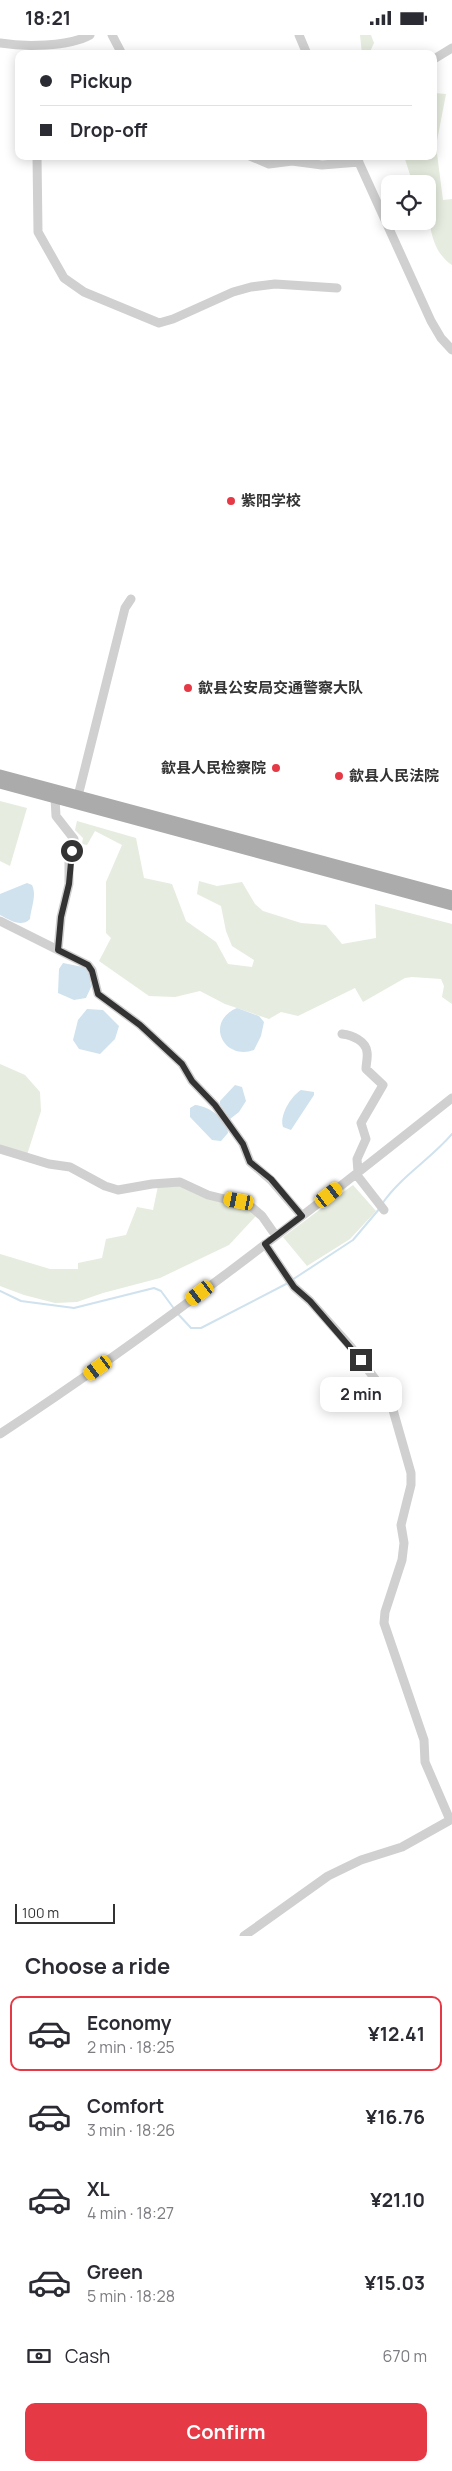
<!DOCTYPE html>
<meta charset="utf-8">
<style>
:root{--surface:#fff;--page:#f7f7f7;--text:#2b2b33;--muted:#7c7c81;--line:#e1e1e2;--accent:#e63946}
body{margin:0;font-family:Manrope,"Noto Sans SC",sans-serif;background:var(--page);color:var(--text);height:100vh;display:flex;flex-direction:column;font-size:19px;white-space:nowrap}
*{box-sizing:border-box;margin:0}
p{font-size:16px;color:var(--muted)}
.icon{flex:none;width:28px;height:28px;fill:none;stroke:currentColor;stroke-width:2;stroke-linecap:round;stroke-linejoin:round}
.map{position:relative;height:1901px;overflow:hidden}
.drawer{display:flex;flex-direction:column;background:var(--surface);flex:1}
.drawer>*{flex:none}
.top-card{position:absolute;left:15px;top:15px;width:422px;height:110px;border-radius:10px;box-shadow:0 2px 12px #0003;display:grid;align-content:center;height:110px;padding:0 25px;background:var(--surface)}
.buttons{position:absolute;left:381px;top:140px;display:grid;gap:10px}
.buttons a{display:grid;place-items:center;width:55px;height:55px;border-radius:10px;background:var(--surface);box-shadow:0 2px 12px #0003;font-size:25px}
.scale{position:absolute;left:15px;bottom:12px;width:100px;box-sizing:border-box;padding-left:5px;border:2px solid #333;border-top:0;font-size:14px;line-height:18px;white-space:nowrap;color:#333;-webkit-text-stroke:4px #fff;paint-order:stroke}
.end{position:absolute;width:22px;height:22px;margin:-11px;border:6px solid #333;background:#fff;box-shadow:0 0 0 2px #fff}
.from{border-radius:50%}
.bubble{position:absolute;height:35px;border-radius:10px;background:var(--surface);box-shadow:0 2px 12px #0003;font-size:16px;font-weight:700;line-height:35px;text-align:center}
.car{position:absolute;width:15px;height:30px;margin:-15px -8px;border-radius:6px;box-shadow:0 0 4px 1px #0007;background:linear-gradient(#f5c518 24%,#345 0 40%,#f5c518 0 76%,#345 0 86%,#f5c518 0)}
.top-card b{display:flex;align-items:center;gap:18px;height:48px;font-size:19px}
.top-card b+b{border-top:1px solid var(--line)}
.top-card i{width:12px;height:12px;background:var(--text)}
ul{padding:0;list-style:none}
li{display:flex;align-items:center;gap:15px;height:75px;margin:0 10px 8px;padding:0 15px;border:2px solid transparent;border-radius:10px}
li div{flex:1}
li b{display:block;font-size:19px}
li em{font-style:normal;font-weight:700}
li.active{border-color:var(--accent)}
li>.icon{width:45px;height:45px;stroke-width:1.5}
h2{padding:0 25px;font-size:22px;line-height:60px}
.pay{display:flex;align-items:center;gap:12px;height:55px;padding:0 25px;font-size:19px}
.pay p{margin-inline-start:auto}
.button{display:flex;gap:10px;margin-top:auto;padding:10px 25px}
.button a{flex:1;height:58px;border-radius:10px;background:var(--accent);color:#fff;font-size:20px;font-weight:700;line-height:58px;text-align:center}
.status{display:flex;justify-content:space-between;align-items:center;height:35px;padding:0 25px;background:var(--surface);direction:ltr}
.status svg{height:14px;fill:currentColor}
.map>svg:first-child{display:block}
.green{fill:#e6ecdf}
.water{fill:#cfe2ee}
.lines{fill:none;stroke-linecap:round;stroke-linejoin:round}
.stream{stroke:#cfe2ee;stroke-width:2}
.minor{stroke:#d0d0d0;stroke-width:9}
.major{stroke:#ababab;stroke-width:11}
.route{stroke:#333;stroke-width:6}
.poi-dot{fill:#e63946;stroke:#fff;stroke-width:2}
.labels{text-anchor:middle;stroke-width:5;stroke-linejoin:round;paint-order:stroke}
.poi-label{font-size:15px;font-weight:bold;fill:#333;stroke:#fff;text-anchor:start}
</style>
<div class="status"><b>18:21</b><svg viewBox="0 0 49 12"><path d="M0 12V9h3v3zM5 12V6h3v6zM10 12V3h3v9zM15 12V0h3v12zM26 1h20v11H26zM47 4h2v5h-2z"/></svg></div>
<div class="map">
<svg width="452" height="1901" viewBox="0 0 452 1901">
<rect width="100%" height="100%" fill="#fff"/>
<path class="green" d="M 360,0 L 371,0 L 374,8 L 369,19 L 362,19 Z
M 434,58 L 446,59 L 436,111 L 443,165 L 452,164 L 452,230 C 427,214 428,175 428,149 L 413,149 L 404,121 L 434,121 Z
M 0,766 L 27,773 L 10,831 L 0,826 Z
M 77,786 L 136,803 L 144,843 L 172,849 L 186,886 L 216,907 L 228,929 L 252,932 L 254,925 L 232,911 L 226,896 L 221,871 L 197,859 L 199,846 L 217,851 L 242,847 L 255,869 L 263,876 L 301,888 L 326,890 L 342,909 L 376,903 L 375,869 L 452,889 L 452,969 L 442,962 L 444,951 L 441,944 L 412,942 L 405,943 L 363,967 L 355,953 L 298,981 L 281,977 L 269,984 L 225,969 L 200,956 L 175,962 L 149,961 L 99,926 L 111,903 L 106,898 L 106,847 L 122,810 L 95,796 L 87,810 L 82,809 L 83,803 L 75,795 Z
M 0,1029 L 25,1040 L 40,1057 L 41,1076 L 27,1120 L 0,1111 Z
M 175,1149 L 243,1169 L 256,1177 L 255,1182 L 229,1210 L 160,1243 L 103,1258 L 77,1267 L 55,1268 L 24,1260 L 0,1251 L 0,1219 L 50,1234 L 78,1234 L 78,1228 L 102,1223 L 106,1204 L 126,1200 L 137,1172 L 153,1175 L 158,1151 Z
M 353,1150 L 376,1176 L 350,1204 L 307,1231 L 283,1202 Z"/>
<path class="water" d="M 27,848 L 32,850 C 37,860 31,873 30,884 C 21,893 10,885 0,880 L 0,859 Z
M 63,928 L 83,932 L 89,936 L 91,952 L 86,963 L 74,965 L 58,958 L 59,934 Z
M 237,973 L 259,981 L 264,987 L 261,1001 L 254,1015 C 224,1026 204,987 237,973 Z
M 87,974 L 103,975 L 119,991 L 115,1004 L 100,1019 L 79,1014 L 73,1005 L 78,985 Z
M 235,1050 L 242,1052 L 246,1066 L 239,1077 L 230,1084 L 220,1069 L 220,1066 Z
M 301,1055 L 314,1057 L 314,1060 L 291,1095 L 283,1092 C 279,1081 291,1061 301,1055 Z
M 195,1070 C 208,1071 228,1084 228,1098 L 221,1106 L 212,1105 L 190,1082 L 190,1073 Z"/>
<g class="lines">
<path class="stream" d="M 382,1169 C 400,1142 431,1124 452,1099
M 292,1245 L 353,1205 L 380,1173
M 0,1256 L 21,1266 L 74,1273 L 154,1253 L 161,1256 L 175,1275
M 178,1279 L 191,1293 L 201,1293 L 288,1248"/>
<path class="minor" d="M 112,0 L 122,19
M 299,0 L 307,19
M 0,8 C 24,12 68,12 90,0
M 434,24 L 452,13
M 37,121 L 38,197 L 64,243 L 84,257 L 159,288 L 173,284 L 233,257 L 251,252 L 275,249 L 337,253
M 250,121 L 269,129 L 292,126 L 322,130 L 359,127
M 356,121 L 431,286 L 441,303 L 452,315
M 78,761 L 125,573 L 131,564
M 55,763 L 56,781 L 74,804 L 69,827 L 69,849 L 61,882 L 58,915
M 0,886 L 88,930 L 92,935 L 98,959 L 140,990 L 182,1029 L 192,1046 L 215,1070 L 243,1109 L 250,1127 L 271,1145 L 302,1181
M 342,999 C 352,1000 366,1006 367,1017 C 368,1023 366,1028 366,1034 L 383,1050 L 361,1088 L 366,1104 L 357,1124 L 358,1137
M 0,1114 L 49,1129 L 70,1132 L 105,1151 L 118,1155 L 152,1149 L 180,1147 L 208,1160 L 249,1170 L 262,1181 L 276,1201
M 356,1139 L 384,1175
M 265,1209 L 294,1252 L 310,1266 L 351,1312 L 381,1352 L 393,1375 L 411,1438 L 411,1450 L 401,1490 L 404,1508 L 402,1525 L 385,1577 L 384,1588 L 424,1705 L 425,1727 L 450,1785
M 0,1399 C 157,1296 305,1180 452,1063
M 244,1901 L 328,1841 L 361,1825 L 402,1812 L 452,1784"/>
<path class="major" d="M 0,740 L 452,861
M 0,748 L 452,870"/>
</g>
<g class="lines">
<path class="route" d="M 72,816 L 69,849 L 61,882 L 58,915 L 88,930 L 92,936 L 98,959 L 140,990 L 182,1029 L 192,1046 L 215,1070 L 243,1109 L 250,1127 L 271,1144 L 302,1181 L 265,1209 L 294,1252 L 310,1266 L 361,1325"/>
</g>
<g class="poi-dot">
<circle cx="231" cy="466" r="5"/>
<circle cx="188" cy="653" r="5"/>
<circle cx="276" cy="733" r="5"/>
<circle cx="339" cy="741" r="5"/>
</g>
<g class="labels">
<g class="poi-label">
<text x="241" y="471">紫阳学校</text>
<text x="198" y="658">歙县公安局交通警察大队</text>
<text x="266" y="738" text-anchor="end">歙县人民检察院</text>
<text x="349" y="746">歙县人民法院</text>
</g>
</g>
</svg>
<div class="buttons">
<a><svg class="icon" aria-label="locate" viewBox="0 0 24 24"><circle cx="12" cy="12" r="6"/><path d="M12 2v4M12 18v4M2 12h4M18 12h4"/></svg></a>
</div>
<div class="scale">100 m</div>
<i class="end from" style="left:72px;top:816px"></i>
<i class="end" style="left:361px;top:1325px"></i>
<div class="bubble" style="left:320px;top:1342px;width:82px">2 min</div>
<i class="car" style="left:329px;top:1160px;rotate:52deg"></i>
<i class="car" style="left:239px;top:1166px;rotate:281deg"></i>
<i class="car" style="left:200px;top:1258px;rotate:233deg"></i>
<i class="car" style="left:98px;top:1333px;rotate:234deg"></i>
<div class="top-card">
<b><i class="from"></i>Pickup</b>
<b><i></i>Drop-off</b>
</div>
</div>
<section class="drawer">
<h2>Choose a ride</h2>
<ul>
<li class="active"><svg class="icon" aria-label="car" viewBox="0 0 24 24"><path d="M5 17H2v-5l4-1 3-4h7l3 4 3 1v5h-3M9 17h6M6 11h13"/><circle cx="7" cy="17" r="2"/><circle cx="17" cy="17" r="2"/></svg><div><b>Economy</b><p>2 min · 18:25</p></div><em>¥12.41</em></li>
<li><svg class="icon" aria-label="car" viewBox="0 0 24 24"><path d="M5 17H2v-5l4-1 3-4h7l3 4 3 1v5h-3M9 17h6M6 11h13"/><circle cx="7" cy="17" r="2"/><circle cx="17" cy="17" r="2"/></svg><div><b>Comfort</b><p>3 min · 18:26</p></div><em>¥16.76</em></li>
<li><svg class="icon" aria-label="car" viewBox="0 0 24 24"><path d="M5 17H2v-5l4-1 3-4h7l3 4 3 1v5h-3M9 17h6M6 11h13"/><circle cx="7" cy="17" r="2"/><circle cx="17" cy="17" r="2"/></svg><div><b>XL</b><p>4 min · 18:27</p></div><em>¥21.10</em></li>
<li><svg class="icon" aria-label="car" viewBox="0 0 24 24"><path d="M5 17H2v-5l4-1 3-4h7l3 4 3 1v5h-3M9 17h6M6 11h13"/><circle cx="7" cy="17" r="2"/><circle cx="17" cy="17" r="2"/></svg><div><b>Green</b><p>5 min · 18:28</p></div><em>¥15.03</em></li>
</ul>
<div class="pay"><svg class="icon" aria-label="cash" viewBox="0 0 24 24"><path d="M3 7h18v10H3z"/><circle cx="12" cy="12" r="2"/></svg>Cash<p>670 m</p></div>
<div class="button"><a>Confirm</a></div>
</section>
